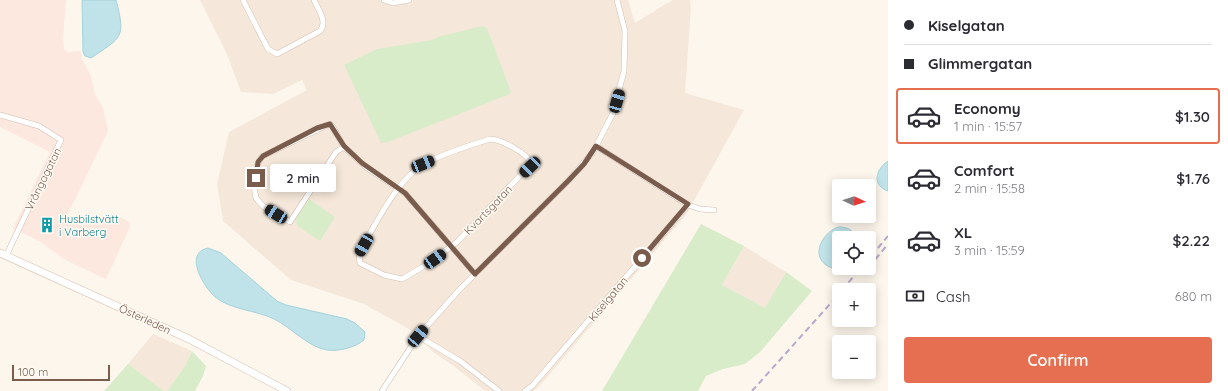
<!DOCTYPE html>
<meta charset="utf-8">
<style>
:root{--surface:#fff;--page:#f2f2f3;--text:#2b2b33;--muted:#7c7c81;--line:#e1e1e2;--accent:#e76f51}
body{margin:0;font-family:Quicksand,sans-serif;background:var(--page);color:var(--text);height:100vh;display:flex;flex-direction:column;font-size:15px;white-space:nowrap}
*{box-sizing:border-box;margin:0}
p{font-size:13px;color:var(--muted)}
.icon{flex:none;width:22px;height:22px;fill:none;stroke:currentColor;stroke-width:2;stroke-linecap:round;stroke-linejoin:round}
.map{position:relative;flex:1;overflow:hidden}
.details{display:flex;flex-direction:column;background:var(--surface);width:340px}
.details>*{flex:none}
.guide{display:grid;align-content:center;height:88px;padding:0 16px;background:var(--surface)}
.needle{width:26px;rotate:94deg}
.fabs{position:absolute;left:832px;top:179px;display:grid;gap:8px}
.fabs a{display:grid;place-items:center;width:44px;height:44px;border-radius:4px;background:var(--surface);box-shadow:0 2px 10px #0003;font-size:20px}
.scale{position:absolute;left:12px;bottom:10px;width:98px;box-sizing:border-box;padding-left:4px;border:2px solid #7a5c4d;border-top:0;font-size:11px;line-height:14px;white-space:nowrap;color:#7a5c4d;-webkit-text-stroke:3px #fffaf3;paint-order:stroke}
.end{position:absolute;width:18px;height:18px;margin:-9px;border:5px solid #7a5c4d;background:#fff;box-shadow:0 0 0 2px #fff}
.from{border-radius:50%}
.bubble{position:absolute;height:28px;border-radius:4px;background:var(--surface);box-shadow:0 2px 10px #0003;font-size:13px;font-weight:600;line-height:28px;text-align:center}
.car{position:absolute;width:12px;height:24px;margin:-12px -6px;border-radius:5px;box-shadow:0 0 3px 1px #0007;background:linear-gradient(#222 24%,#8ab4d8 0 40%,#222 0 76%,#8ab4d8 0 86%,#222 0)}
.guide b{display:flex;align-items:center;gap:14px;height:38px;font-size:15px}
.guide b+b{border-top:1px solid var(--line)}
.guide i{width:10px;height:10px;background:var(--text)}
ul{padding:0;list-style:none}
li{display:flex;align-items:center;gap:12px;height:56px;margin:0 8px 6px;padding:0 8px;border:2px solid transparent;border-radius:4px}
li div{flex:1}
li b{display:block;font-size:15px}
li em{font-style:normal;font-weight:600}
li.selected{border-color:var(--accent)}
li>.icon{width:36px;height:36px;stroke-width:1.5}
.pay{display:flex;align-items:center;gap:10px;height:44px;padding:0 16px;font-size:15px}
.pay p{margin-inline-start:auto}
.action{display:flex;gap:8px;margin-top:auto;padding:8px 16px}
.action a{flex:1;height:46px;border-radius:4px;background:var(--accent);color:#fff;font-size:16px;font-weight:600;line-height:46px;text-align:center}
main{display:flex;flex:1;min-height:0}
.map>svg:first-child{display:block}
.residential{fill:#f5e8da}
.commercial{fill:#fde8e0}
.green{fill:#d8ecc9}
.water{fill:#bfe3e8;stroke:#a5d3da}
.lines{fill:none;stroke-linecap:round;stroke-linejoin:round}
.minor-casing{stroke:#d1beb0;stroke-width:6}
.secondary-casing{stroke:#d6c0b0;stroke-width:8}
.minor{stroke:#fff;stroke-width:5}
.secondary{stroke:#fff;stroke-width:7}
.rail{stroke:#b9a8c9;stroke-width:2;stroke-dasharray:6 4;stroke-linecap:butt}
.route{stroke:#7a5c4d;stroke-width:5}
.labels{text-anchor:middle;stroke-width:3;stroke-linejoin:round;paint-order:stroke}
.street-label{font-size:11px;fill:#7a5c4d;stroke:#fffaf3}
.culture-label{font-size:11px;fill:#0d838f;stroke:#fffaf3;text-anchor:start}
</style>
<main>
<div class="map">
<svg width="888" height="391" viewBox="0 0 888 391">
<rect width="100%" height="100%" fill="#fdf6ec"/>
<path class="residential" d="M 200,0 L 628,0 L 635,23 L 672,0 L 690,0 L 691,8 L 685,93 L 744,110 L 686,215 L 542,383 L 534,391 L 485,391 L 455,367 L 433,352 L 416,333 L 364,304 L 291,280 L 223,221 L 217,184 L 229,132 L 307,90 L 302,80 L 273,94 L 241,92 L 227,54 Z
M 744,246 L 786,272 L 765,309 L 722,285 Z
M 153,334 L 192,351 L 185,366 L 167,391 L 164,391 L 128,364 Z"/>
<path class="commercial" d="M 0,0 L 66,0 L 63,40 L 64,49 L 68,52 L 80,51 L 82,59 L 91,76 L 95,95 L 103,107 L 108,131 L 66,218 L 82,226 L 107,217 L 115,221 L 118,216 L 129,222 L 130,227 L 106,279 L 65,260 L 41,242 L 13,228 L 50,152 L 0,127 Z"/>
<path class="green" d="M 483,26 L 487,28 L 511,92 L 510,94 L 388,142 L 381,143 L 344,65 L 377,49 L 432,40 L 441,36 Z
M 309,199 L 335,217 L 320,241 L 297,226 L 296,218 Z
M 701,224 L 744,246 L 722,285 L 765,308 L 786,272 L 812,291 L 760,352 L 745,364 L 723,369 L 706,376 L 698,391 L 602,391 Z
M 192,351 L 206,366 L 203,376 L 195,391 L 167,391 L 185,366 Z
M 128,364 L 164,391 L 104,391 Z"/>
<path class="water" d="M 82,0 L 116,0 C 126,38 122,37 91,58 L 85,56 L 83,52 Z
M 888,161 L 888,191 C 871,185 876,169 888,161 Z
M 838,227 C 847,227 853,229 856,238 L 839,238 L 839,267 L 832,268 C 809,260 820,234 838,227 Z
M 208,248 L 221,253 L 277,301 L 286,305 L 347,319 L 355,323 L 365,332 L 364,340 C 356,347 338,352 327,350 C 308,347 292,328 274,319 C 256,310 231,310 215,297 C 204,287 183,253 208,248 Z"/>
<g class="lines">
<g class="minor-casing">
<path id="minor" d="M 243,0 L 268,49 L 277,54 L 320,31 C 328,22 318,9 314,0
M 384,0 L 393,3 L 409,0
M 0,115 L 39,126 L 61,140 L 6,256
M 490,139 C 500,139 528,153 531,164 L 457,242 L 426,265 L 402,279 L 384,275 L 360,263 L 359,253 C 374,227 397,179 424,164 C 444,153 468,146 490,139 Z
M 596,146 L 688,205 L 700,209 L 714,210
M 344,147 L 333,127 L 330,124 L 327,125 L 263,156 C 254,164 253,186 256,198 L 263,206 L 290,222 L 336,152 L 344,147 L 367,168 L 405,193 L 475,274
M 418,336 L 460,361 L 499,391
M 382,391 L 418,336 L 459,290 L 568,181 L 593,152 L 613,113 L 624,71 L 625,31 L 617,0
M 525,391 L 532,386 L 688,205"/>
</g>
<g class="secondary-casing">
<path id="secondary" d="M 0,253 L 189,339 L 287,391"/>
</g>
<use href="#minor" class="minor"/>
<use href="#secondary" class="secondary"/>
<path class="rail" d="M 878,248 L 888,236
M 869,267 L 888,244
M 842,290 L 861,268
M 752,391 L 839,294"/>
</g>
<g class="lines">
<path class="route" d="M 256,178 L 258,162 L 263,156 L 317,128 L 330,124 L 344,146 L 362,163 L 405,193 L 475,274 L 568,181 L 584,164 L 596,146 L 688,204 L 642,258"/>
</g>
<defs>
<g id="building-bare" transform="scale(1.2)"><path d="M-4-6H4V6H1V3H-1V6H-4ZM-2.5-4.3h1.7v1.8h-1.7ZM.8-4.3h1.7v1.8H.8ZM-2.5-1h1.7V.8h-1.7ZM.8-1h1.7V.8H.8Z" fill="#0f9aa8" stroke="#fffaf3" stroke-width="2.5" paint-order="stroke"/></g>
</defs>
<g fill-rule="evenodd">
<use href="#building-bare" x="47" y="225"/>
</g>
<g class="labels">
<g class="street-label">
<text transform="translate(43 179) rotate(-64)" y="4">Vrångagatan</text>
<text transform="translate(488 210) rotate(-46)" y="4">Kvartsgatan</text>
<text transform="translate(608 299) rotate(-50)" y="4">Kiselgatan</text>
<text transform="translate(145 319) rotate(25)" y="4">Österleden</text>
</g>
<g class="culture-label">
<text x="59" y="223">Husbilstvätt<tspan x="59" dy="13">i Varberg</tspan></text>
</g>
</g>
</svg>
<div class="fabs">
<a><svg class="needle" viewBox="-14 -14 28 28"><path d="M0-13l5 13h-10z" fill="#e53935"/><path d="M0 13l5-13h-10z" fill="#7c7c81"/></svg></a>
<a><svg class="icon" aria-label="locate" viewBox="0 0 24 24"><circle cx="12" cy="12" r="6"/><path d="M12 2v4M12 18v4M2 12h4M18 12h4"/></svg></a>
<a>+</a>
<a>−</a>
</div>
<div class="scale">100 m</div>
<i class="end from" style="left:642px;top:258px"></i>
<i class="end" style="left:256px;top:178px"></i>
<div class="bubble" style="left:270px;top:164px;width:66px">2 min</div>
<i class="car" style="left:617px;top:101px;rotate:16deg"></i>
<i class="car" style="left:423px;top:164px;rotate:68deg"></i>
<i class="car" style="left:530px;top:167px;rotate:226deg"></i>
<i class="car" style="left:276px;top:214px;rotate:302deg"></i>
<i class="car" style="left:364px;top:245px;rotate:210deg"></i>
<i class="car" style="left:435px;top:259px;rotate:55deg"></i>
<i class="car" style="left:418px;top:336px;rotate:40deg"></i>
</div>
<section class="details">
<div class="guide">
<b><i class="from"></i>Kiselgatan</b>
<b><i></i>Glimmergatan</b>
</div>
<ul>
<li class="selected"><svg class="icon" aria-label="car" viewBox="0 0 24 24"><path d="M5 17H2v-5l4-1 3-4h7l3 4 3 1v5h-3M9 17h6M6 11h13"/><circle cx="7" cy="17" r="2"/><circle cx="17" cy="17" r="2"/></svg><div><b>Economy</b><p>1 min · 15:57</p></div><em>$1.30</em></li>
<li><svg class="icon" aria-label="car" viewBox="0 0 24 24"><path d="M5 17H2v-5l4-1 3-4h7l3 4 3 1v5h-3M9 17h6M6 11h13"/><circle cx="7" cy="17" r="2"/><circle cx="17" cy="17" r="2"/></svg><div><b>Comfort</b><p>2 min · 15:58</p></div><em>$1.76</em></li>
<li><svg class="icon" aria-label="car" viewBox="0 0 24 24"><path d="M5 17H2v-5l4-1 3-4h7l3 4 3 1v5h-3M9 17h6M6 11h13"/><circle cx="7" cy="17" r="2"/><circle cx="17" cy="17" r="2"/></svg><div><b>XL</b><p>3 min · 15:59</p></div><em>$2.22</em></li>
</ul>
<div class="pay"><svg class="icon" aria-label="cash" viewBox="0 0 24 24"><path d="M3 7h18v10H3z"/><circle cx="12" cy="12" r="2"/></svg>Cash<p>680 m</p></div>
<div class="action"><a>Confirm</a></div>
</section>
</main>
